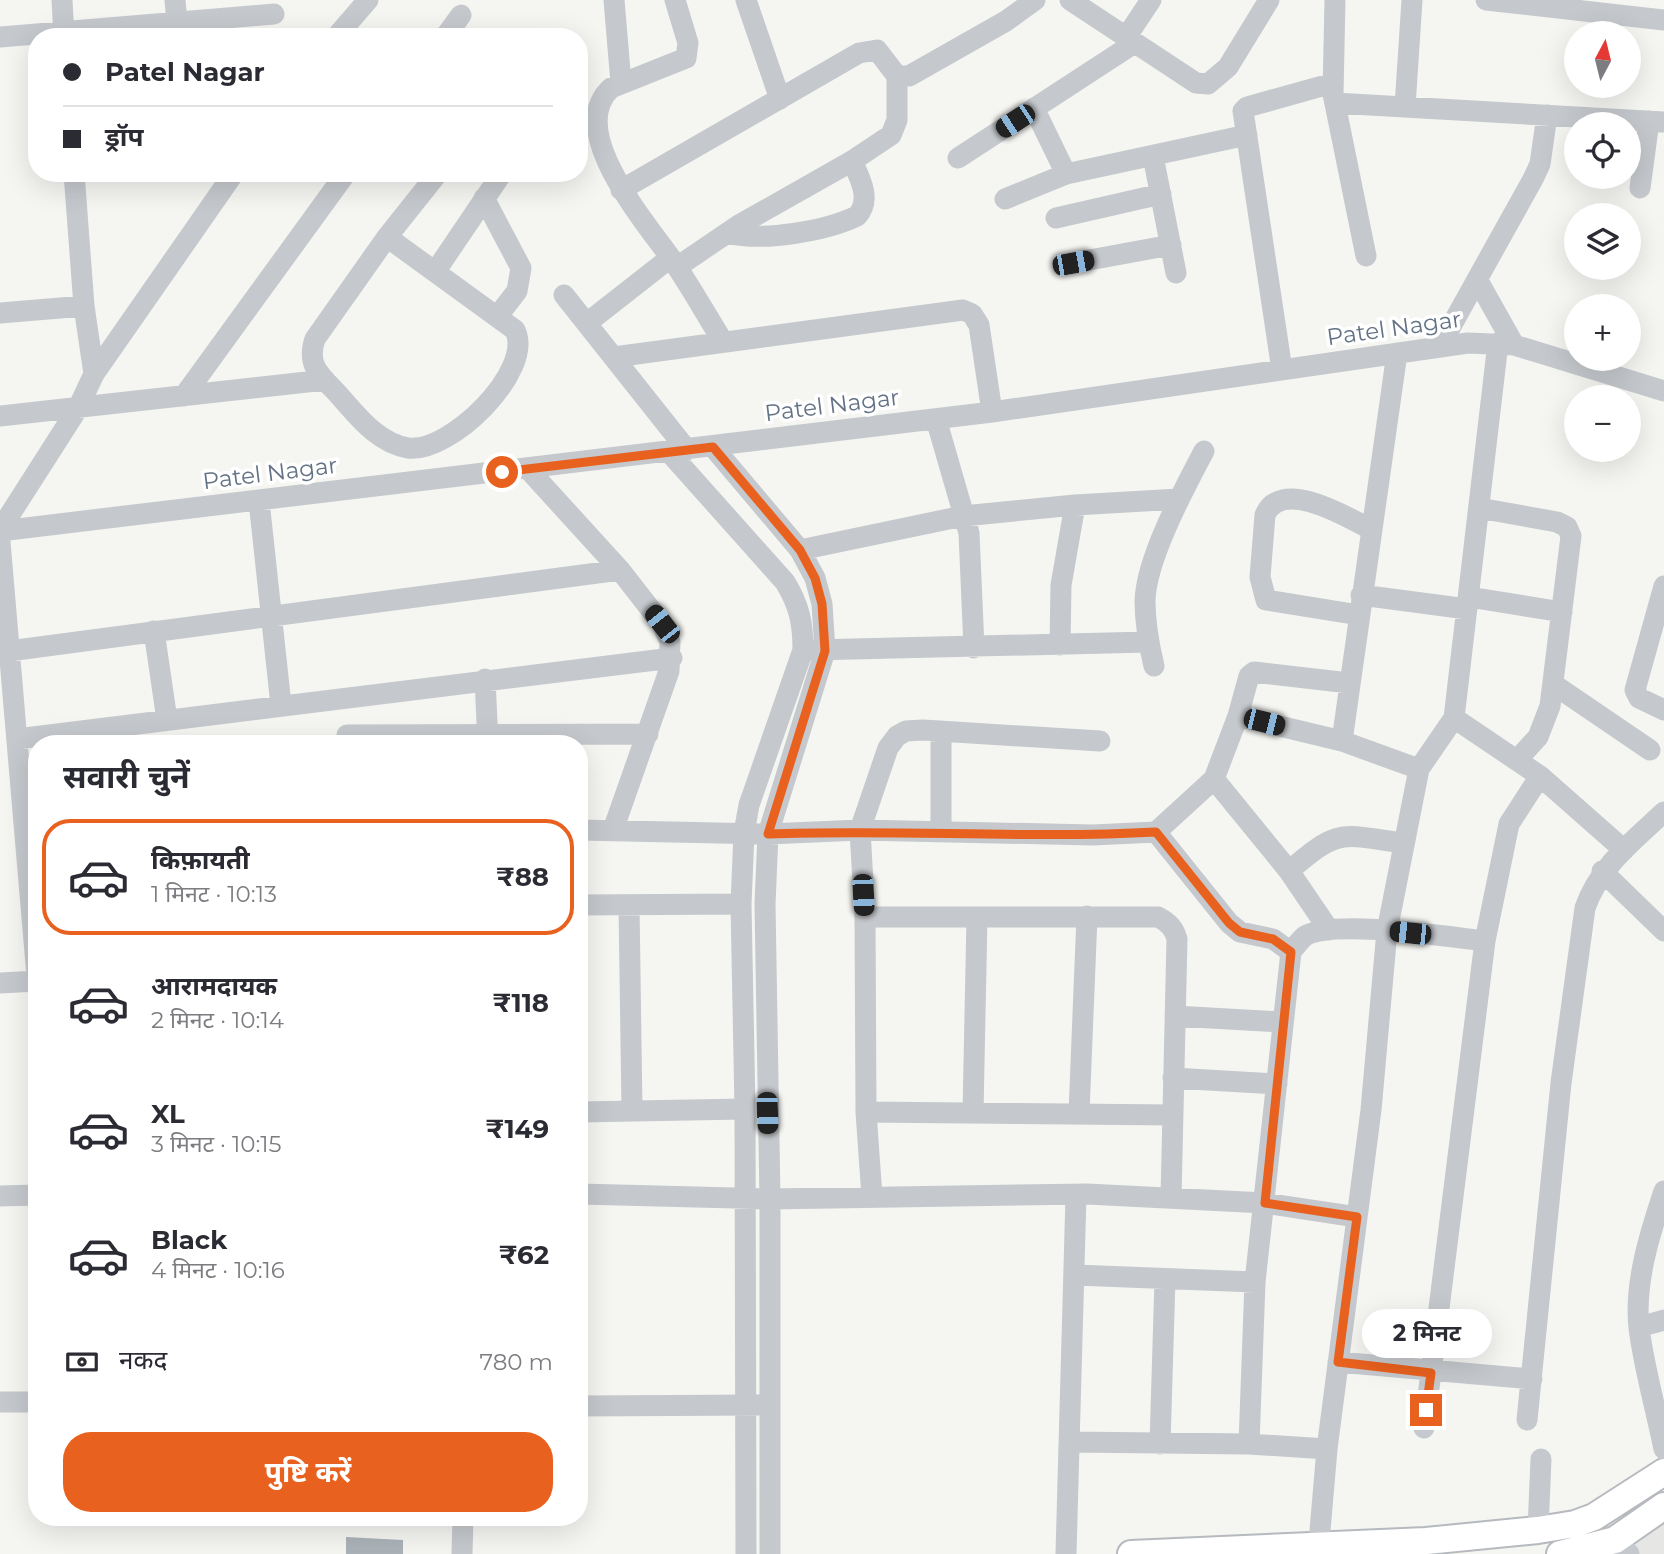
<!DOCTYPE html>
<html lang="hi">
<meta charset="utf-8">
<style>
:root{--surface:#fff;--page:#f2f2f3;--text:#2b2b33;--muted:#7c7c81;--line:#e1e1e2;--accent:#e9611e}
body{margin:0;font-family:Montserrat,"Noto Sans Devanagari",sans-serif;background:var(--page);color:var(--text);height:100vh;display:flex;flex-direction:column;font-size:26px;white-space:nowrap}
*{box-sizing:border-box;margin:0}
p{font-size:23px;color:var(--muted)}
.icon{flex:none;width:38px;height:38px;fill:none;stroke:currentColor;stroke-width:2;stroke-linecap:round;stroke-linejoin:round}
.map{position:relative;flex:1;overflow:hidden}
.side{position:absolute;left:28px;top:735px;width:560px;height:791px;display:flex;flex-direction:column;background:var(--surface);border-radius:28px;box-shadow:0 7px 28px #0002}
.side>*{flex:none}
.top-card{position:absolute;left:28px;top:28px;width:560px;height:154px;border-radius:28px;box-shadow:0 7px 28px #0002;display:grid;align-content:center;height:154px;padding:0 35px;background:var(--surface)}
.needle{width:46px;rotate:7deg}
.buttons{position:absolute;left:1564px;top:21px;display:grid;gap:14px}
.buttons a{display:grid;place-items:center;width:77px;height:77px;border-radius:50%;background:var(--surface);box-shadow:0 7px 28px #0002;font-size:35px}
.end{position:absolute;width:32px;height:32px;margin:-16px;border:9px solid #e9611e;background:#fff;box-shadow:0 0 0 4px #fff}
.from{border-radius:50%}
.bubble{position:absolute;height:49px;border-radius:24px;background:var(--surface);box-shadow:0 7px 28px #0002;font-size:23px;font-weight:700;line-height:49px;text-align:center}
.car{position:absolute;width:21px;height:42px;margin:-21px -10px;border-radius:9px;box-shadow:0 0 5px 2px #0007;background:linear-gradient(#222 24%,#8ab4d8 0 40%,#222 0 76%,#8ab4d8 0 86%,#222 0)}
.top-card b{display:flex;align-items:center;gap:24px;height:66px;font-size:26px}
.top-card b+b{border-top:2px solid var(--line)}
.top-card i{width:18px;height:18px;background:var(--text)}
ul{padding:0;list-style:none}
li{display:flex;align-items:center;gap:21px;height:116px;margin:0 14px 10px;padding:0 21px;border:4px solid transparent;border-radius:28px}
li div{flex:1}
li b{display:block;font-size:26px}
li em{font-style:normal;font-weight:700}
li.on{border-color:var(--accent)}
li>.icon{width:63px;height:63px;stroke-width:1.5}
h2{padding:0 35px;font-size:32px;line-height:84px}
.pay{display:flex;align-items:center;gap:18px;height:77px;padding:0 35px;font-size:26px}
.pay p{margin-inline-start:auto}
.primary-button{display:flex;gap:14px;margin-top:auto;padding:14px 35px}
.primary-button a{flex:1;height:80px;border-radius:28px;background:var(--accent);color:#fff;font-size:28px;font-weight:700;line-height:80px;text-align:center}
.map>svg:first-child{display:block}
.built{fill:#e6e7e5}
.building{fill:#abb2b8}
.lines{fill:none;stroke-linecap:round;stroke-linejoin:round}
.major-casing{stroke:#b6b9be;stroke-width:30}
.minor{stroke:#c5c8cc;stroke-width:21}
.major{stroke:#fff;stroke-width:26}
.route{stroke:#e9611e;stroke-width:9}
.labels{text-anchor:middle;stroke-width:7;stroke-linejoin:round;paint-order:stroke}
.street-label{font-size:23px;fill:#637284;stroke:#fff}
</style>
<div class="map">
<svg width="1664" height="1554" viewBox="0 0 1664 1554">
<rect width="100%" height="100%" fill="#f5f6f2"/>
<path class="built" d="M 1664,1524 L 1664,1554 L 1618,1554 Z"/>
<path class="building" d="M 346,1537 L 403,1540 L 403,1554 L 346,1554 Z"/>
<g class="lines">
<g class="major-casing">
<path id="major" d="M 1131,1554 L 1426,1541 L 1538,1530 L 1575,1524 L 1594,1517 L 1664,1472
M 1560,1554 L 1615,1540 L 1664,1506"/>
</g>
<path class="minor" d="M 62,0 L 64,37
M 175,0 L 178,35
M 614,0 L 621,83
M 675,0 L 688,43 L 686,58 L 611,88 C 563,132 652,229 677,267 C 693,291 707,316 722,340
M 746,0 L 780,99
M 1070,0 L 1196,83 L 1208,84 L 1228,67 L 1269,0
M 1335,0 L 1333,94 L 1366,256
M 1486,0 L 1664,20
M 0,37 L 274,14
M 336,37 L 368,0
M 445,37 L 461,15
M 1125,39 L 1151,0
M 1335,103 L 1664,122
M 1405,107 L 1412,0
M 1034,108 L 1066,174
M 1153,156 L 1176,273
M 958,158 L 1133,44
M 74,173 L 84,306 L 94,374
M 1640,188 L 1649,121
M 621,190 L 859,53 L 877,50 L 897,76 L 909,76 L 1006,21 L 1035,0
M 484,198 L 521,268 L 517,291 L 497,317
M 1005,199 L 1066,174 L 1247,135
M 1056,218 L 1161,194
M 729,233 C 762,242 826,231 857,216 C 872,200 860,178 852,161
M 387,237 L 515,330 C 535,371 449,454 408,448 C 377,443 357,415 337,393 C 320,375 306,365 315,339 L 387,237 L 438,173
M 1073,263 L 1171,245
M 677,267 L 739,225 L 852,161 L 891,135 L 897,120 L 897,76
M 435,272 L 500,176
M 1477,279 L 1514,345
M 564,295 L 687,450
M 0,313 L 84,306
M 587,323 L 670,258
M 1440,346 L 1533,179 L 1540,164 L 1547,115
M 614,357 L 963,310 L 972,314 L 979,325 L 992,412
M 1282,370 L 1243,111 L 1247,107 L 1333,83
M 184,396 L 346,173
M 0,416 L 325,380
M 936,419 L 969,533 L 974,648
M 713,447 L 800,550 L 815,578 L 822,604 L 825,651 L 768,834 L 765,904 L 770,1199 L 770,1554
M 669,452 L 785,582 C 799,605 803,622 803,650 L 749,805 L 744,833 L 741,904 L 745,1109 L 746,1554
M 528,469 L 620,570 L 662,624 L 670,642 L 669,671 L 613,830
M 259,501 L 281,705
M 1479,508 L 1557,522 L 1567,527 L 1571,536 L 1550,706 L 1538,737 L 1517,760
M 0,530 L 78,408 L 94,374 L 234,173
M 0,531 L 992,412 L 1468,343 L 1514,345 L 1664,391
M 0,542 L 37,976
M 800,550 L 963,516 L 1075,505 L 1179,499
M 1664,586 L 1635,690 L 1639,698 L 1664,710
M 1361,595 L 1467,609
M 1469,597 L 1562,612
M 1359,615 L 1266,600 L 1260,577 L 1265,515 C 1281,477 1347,517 1370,529
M 154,631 L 167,720
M 1060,645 L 1061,585 L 1075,505
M 812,650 L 1148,642
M 9,651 L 620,570
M 1154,666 C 1149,645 1145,623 1145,601 C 1146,559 1184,489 1204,451
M 485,679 L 488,744
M 1553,684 L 1650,750
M 1238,716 L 1342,741 L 1419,769
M 1454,718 L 1540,776 L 1624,850
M 347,735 L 648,734
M 17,739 L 672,658
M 1342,741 L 1397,353
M 1214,779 L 1289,871 L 1329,930
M 579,830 L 768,834 L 860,830 L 1093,835 L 1156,832 L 1214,779 L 1238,716 L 1249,676 L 1254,672 L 1349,683
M 941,832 L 941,731
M 1156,832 L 1229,923 L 1240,932 L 1273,939 L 1291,952
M 1289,871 C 1339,828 1339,834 1403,843
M 1602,871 L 1664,931
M 579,905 L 741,904
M 629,905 L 632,1110
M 865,917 L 1158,917 C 1169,923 1174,928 1177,939 L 1171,1198
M 0,983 L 37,981
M 1175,1016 L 1282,1022
M 1173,1078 L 1277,1084
M 579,1112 L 745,1109
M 866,1112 L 1173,1115
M 973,1113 L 977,917
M 1079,1113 L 1087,916
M 1664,1191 C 1650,1233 1634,1283 1639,1328 C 1644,1368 1656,1409 1664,1449
M 579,1194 L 770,1199 L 1087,1194 L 1265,1203 L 1357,1217
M 0,1196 L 37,1195
M 872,1197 L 866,1112 L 865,917 L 860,830 L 888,748 L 897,736 L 906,731 L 923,730 L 1100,741
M 1075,1275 L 1255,1282
M 1639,1327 L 1664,1320
M 1338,1362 L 1532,1379
M 0,1402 L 37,1402
M 579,1406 L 759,1405
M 1527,1420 L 1561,1083 L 1585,908 C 1599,867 1633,841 1664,812
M 1424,1428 L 1485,941 L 1509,824 L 1540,776
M 1070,1442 L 1249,1444 L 1327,1449
M 1160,1444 L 1165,1279
M 1249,1444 L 1255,1282 L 1291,952 C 1295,947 1300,940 1305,936 C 1333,919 1449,937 1485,941
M 1538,1530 L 1541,1459
M 1615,1540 L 1629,1554
M 462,1554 L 463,1517
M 1066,1554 L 1076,1195
M 1318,1554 L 1327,1449 L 1371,1110 L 1387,931 L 1419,769 L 1454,718 L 1498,343"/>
<use href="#major" class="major"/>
</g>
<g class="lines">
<path class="route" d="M 502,472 L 713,447 L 800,550 L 815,578 L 822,604 L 825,651 L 768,834 C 897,829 1027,839 1156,832 L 1229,923 L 1240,932 L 1273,939 L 1291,952 L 1265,1203 L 1357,1217 L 1338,1362 L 1431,1373 L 1426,1410"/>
</g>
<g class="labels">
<g class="street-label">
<text transform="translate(1394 328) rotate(-8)" y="8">Patel Nagar</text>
<text transform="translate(832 405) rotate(-7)" y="8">Patel Nagar</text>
<text transform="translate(270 473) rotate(-7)" y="8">Patel Nagar</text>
</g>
</g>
</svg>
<div class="buttons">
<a><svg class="needle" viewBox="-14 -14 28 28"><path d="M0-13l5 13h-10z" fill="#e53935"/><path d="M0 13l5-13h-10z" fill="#7c7c81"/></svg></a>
<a><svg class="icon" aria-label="locate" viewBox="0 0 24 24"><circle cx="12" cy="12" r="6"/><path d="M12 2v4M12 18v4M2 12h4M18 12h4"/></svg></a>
<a><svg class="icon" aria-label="layers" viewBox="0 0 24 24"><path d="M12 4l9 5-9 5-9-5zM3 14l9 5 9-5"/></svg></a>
<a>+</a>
<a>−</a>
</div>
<i class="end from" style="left:502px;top:472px"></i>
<i class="end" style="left:1426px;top:1410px"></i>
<div class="bubble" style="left:1362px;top:1309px;width:130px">2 मिनट</div>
<i class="car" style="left:1015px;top:121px;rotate:237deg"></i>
<i class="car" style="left:1073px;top:263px;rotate:80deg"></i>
<i class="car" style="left:662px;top:624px;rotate:322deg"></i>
<i class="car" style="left:1264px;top:722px;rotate:104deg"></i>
<i class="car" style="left:863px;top:895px;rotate:177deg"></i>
<i class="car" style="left:1410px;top:933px;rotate:276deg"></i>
<i class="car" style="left:767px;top:1113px;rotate:178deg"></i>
<div class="top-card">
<b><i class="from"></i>Patel Nagar</b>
<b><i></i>ड्रॉप</b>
</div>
<section class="side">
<h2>सवारी चुनें</h2>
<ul>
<li class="on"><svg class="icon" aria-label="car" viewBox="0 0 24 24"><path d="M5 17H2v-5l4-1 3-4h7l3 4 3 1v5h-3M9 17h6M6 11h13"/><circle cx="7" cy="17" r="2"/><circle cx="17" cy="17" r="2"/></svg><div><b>किफ़ायती</b><p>1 मिनट · 10:13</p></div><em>₹88</em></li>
<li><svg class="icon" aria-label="car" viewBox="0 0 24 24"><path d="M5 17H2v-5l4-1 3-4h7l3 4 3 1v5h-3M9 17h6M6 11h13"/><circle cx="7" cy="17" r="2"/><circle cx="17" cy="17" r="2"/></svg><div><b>आरामदायक</b><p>2 मिनट · 10:14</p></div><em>₹118</em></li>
<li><svg class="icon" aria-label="car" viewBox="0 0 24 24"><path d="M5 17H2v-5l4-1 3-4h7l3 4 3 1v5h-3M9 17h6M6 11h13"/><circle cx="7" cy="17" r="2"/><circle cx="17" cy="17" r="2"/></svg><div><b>XL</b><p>3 मिनट · 10:15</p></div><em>₹149</em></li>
<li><svg class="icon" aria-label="car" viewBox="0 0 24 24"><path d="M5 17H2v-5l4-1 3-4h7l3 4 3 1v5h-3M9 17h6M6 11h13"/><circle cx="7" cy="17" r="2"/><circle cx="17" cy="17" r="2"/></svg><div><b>Black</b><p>4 मिनट · 10:16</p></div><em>₹62</em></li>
</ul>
<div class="pay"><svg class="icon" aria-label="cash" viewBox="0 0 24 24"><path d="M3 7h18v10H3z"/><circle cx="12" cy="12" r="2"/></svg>नकद<p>780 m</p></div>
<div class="primary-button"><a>पुष्टि करें</a></div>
</section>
</div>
